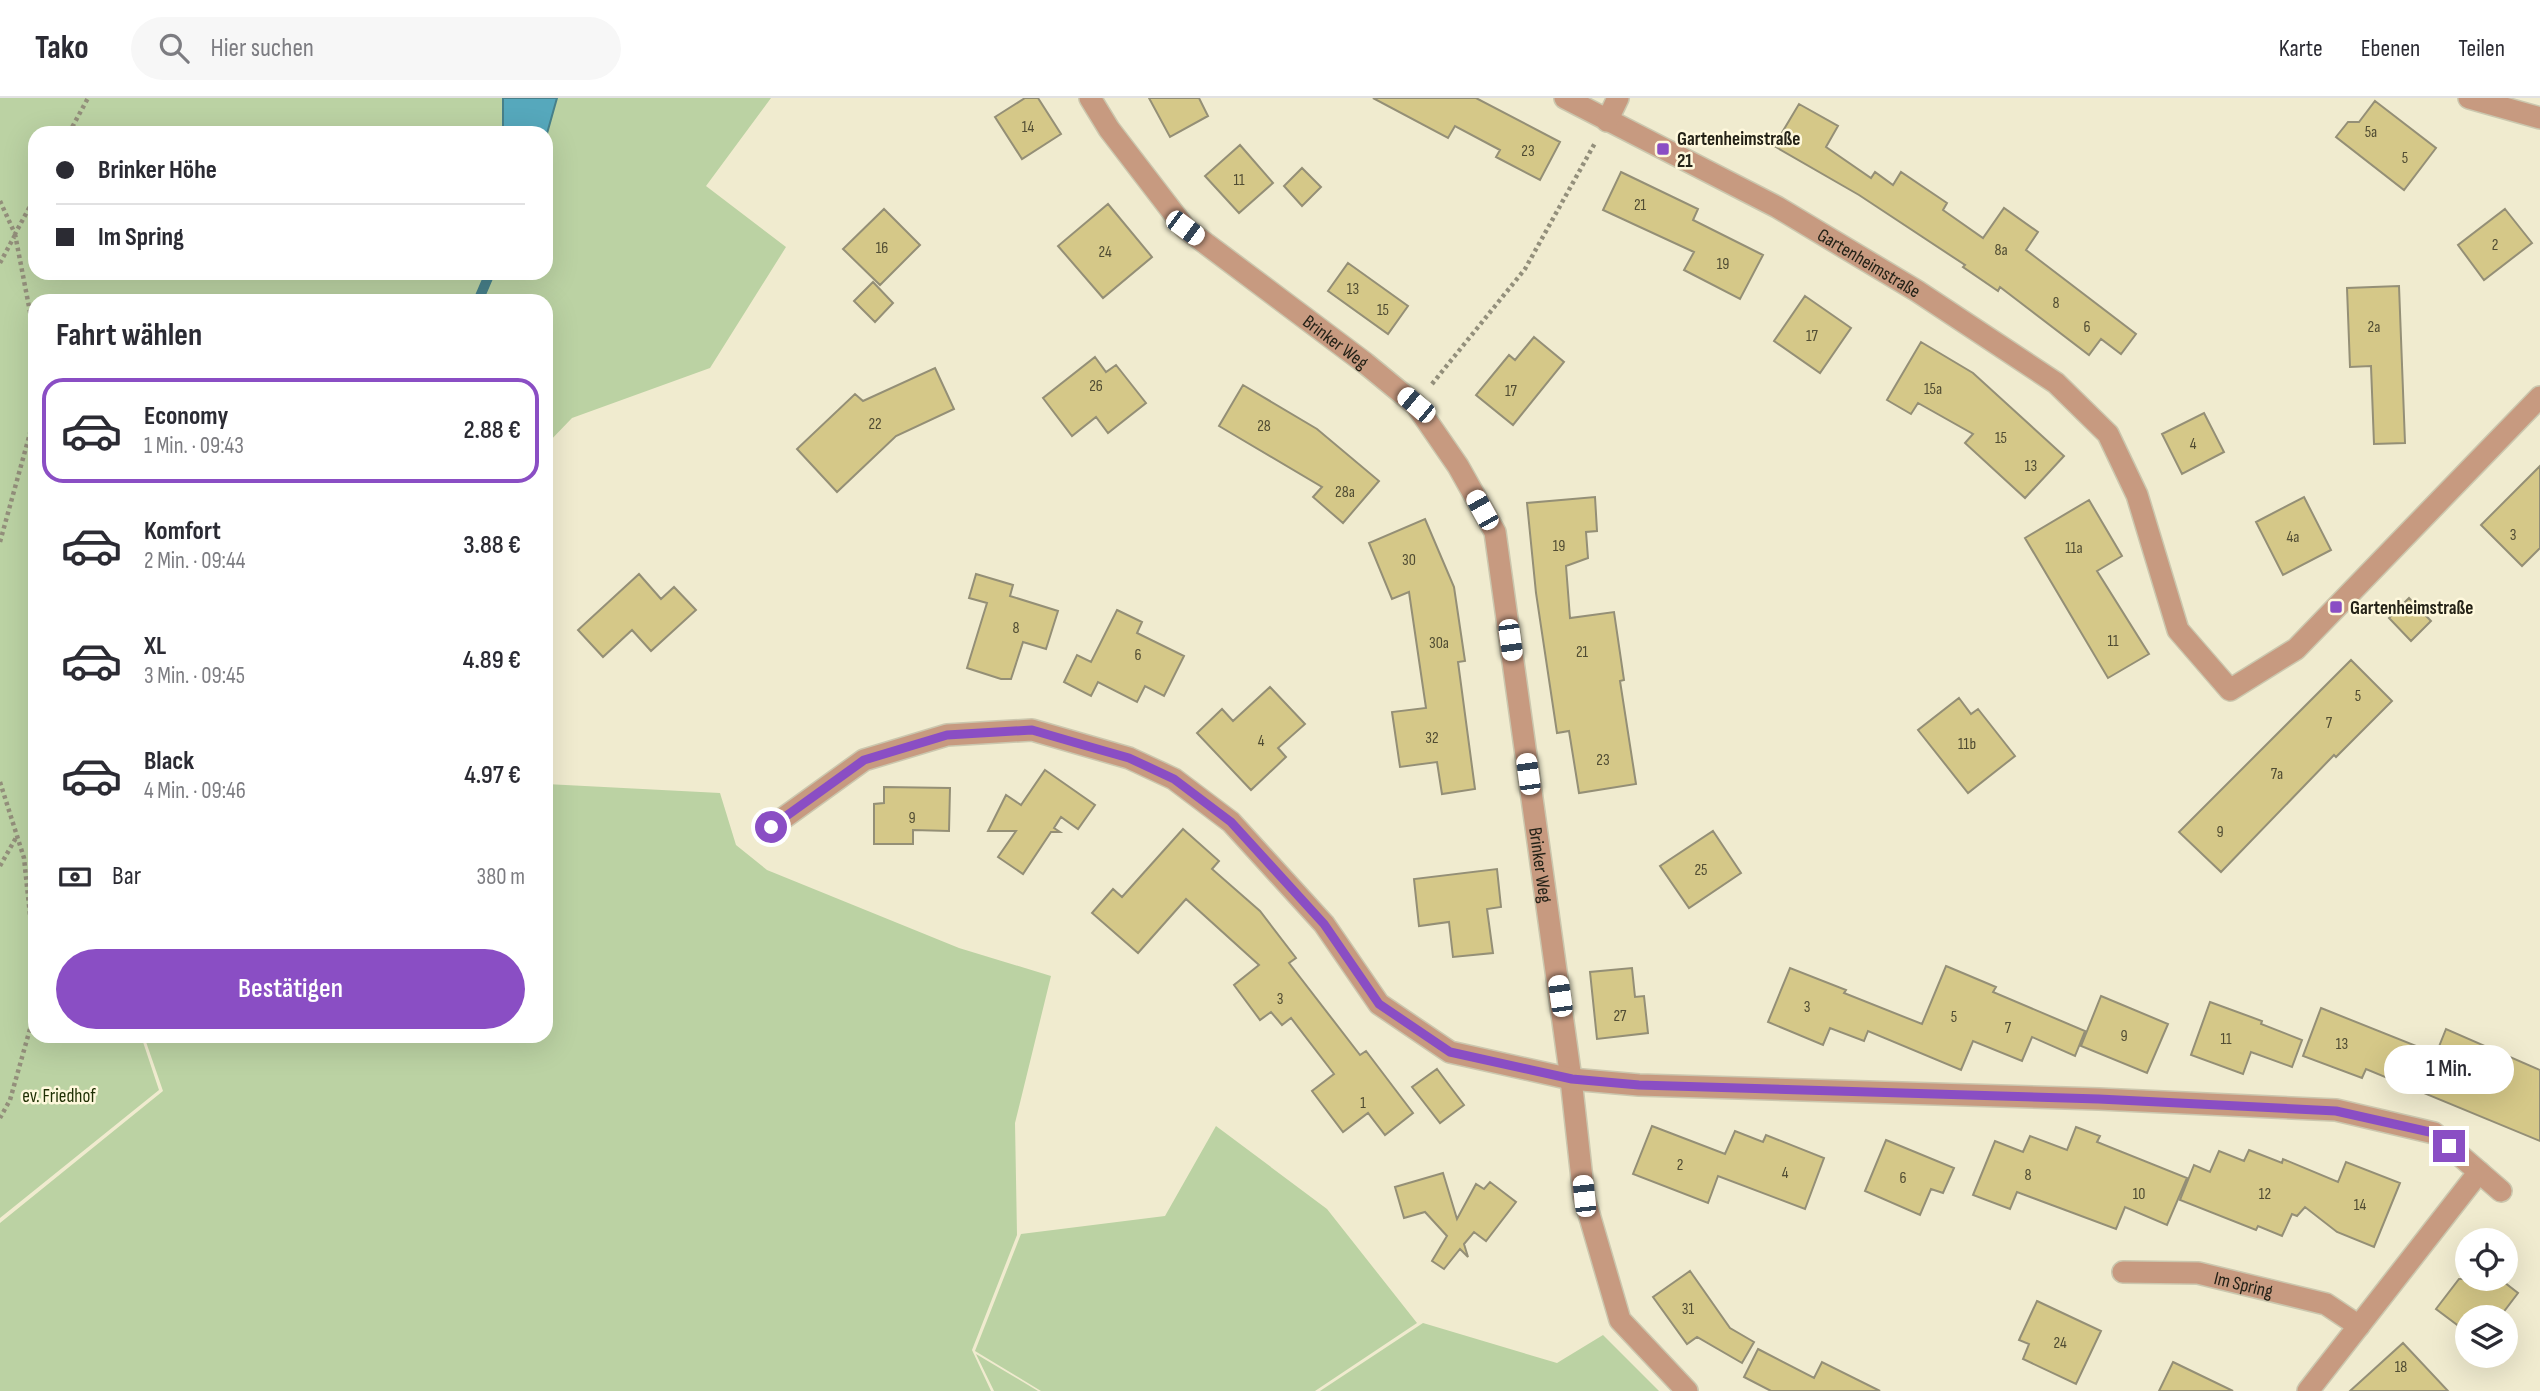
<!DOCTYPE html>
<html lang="de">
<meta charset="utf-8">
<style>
:root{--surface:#fff;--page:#f7f7f7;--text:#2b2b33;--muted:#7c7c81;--line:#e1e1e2;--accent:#8a4ec4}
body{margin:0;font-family:"Sofia Sans Condensed",sans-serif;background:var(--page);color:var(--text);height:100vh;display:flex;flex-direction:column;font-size:26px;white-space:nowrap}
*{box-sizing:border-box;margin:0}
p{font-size:23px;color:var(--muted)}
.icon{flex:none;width:38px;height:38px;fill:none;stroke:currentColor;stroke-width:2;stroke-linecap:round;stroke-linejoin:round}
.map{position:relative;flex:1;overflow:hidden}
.sheet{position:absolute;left:28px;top:196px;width:525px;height:749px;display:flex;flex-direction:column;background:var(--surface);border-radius:21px;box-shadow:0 7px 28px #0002}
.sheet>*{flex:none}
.banner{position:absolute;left:28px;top:28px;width:525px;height:154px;border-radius:21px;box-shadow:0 7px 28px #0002;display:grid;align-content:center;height:154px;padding:0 28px;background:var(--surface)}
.buttons{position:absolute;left:2455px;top:1130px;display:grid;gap:14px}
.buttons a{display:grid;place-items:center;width:63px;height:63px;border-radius:50%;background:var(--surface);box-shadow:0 7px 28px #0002;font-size:35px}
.end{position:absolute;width:32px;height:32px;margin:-16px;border:9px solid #8a4ec4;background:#fff;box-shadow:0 0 0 4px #fff}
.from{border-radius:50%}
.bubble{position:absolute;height:49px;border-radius:24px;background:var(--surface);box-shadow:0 7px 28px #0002;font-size:23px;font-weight:600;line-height:49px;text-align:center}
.car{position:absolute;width:21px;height:42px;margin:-21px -10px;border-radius:9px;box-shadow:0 0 5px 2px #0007;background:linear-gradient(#fff 24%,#345 0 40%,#fff 0 76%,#345 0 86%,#fff 0)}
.banner b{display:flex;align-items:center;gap:24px;height:66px;font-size:26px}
.banner b+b{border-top:2px solid var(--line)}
.banner i{width:18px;height:18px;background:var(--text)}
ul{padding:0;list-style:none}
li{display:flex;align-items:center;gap:21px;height:105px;margin:0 14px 10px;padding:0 14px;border:4px solid transparent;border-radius:21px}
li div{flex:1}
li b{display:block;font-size:26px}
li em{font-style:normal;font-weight:600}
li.current{border-color:var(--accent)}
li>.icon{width:63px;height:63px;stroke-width:1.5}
h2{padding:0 28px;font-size:32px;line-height:84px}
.pay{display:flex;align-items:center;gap:18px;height:77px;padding:0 28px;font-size:26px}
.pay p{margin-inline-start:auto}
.action{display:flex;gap:14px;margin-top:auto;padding:14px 28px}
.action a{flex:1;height:80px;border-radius:42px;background:var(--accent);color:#fff;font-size:28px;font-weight:600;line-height:80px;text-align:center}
header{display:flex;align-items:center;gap:42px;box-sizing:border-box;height:98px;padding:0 35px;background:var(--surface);border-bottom:2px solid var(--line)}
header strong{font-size:33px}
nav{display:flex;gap:38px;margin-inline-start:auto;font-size:24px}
.search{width:490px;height:63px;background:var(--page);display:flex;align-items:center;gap:18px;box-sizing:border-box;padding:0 24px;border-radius:38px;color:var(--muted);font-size:26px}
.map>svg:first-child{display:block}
.green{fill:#bbd2a3;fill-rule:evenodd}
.water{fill:#56a8bc;stroke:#47808a;stroke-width:2}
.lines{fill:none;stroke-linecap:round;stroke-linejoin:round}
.stream{stroke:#47808a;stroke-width:10}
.building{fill:#d5c888;stroke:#948f76;stroke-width:2}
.minor-casing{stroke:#cbc7ae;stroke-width:24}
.path{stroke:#938f7b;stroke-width:4.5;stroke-dasharray:3.5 3.5;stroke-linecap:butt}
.minor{stroke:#c79a80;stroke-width:21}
.route{stroke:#8a4ec4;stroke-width:9}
.poi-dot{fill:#8a4ec4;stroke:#fef8dc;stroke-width:2.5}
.labels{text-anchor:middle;stroke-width:5;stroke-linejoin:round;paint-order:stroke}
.number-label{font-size:16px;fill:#504c33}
.poi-label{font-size:19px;font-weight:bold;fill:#242217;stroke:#fef8dc;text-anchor:start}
.street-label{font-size:19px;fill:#242217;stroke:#fef8dc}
.park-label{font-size:19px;fill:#1f3004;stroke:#fef8dc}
</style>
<header>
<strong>Tako</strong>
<div class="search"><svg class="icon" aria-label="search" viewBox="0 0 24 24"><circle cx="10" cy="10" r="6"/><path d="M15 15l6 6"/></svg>Hier suchen</div>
<nav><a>Karte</a><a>Ebenen</a><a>Teilen</a></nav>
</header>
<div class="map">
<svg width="2540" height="1293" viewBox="0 0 2540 1293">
<rect width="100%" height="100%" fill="#f0ebcf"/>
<path class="green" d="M 0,0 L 771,0 L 706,88 L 786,149 L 710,270 L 572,320 L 546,347 L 546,203 L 35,203 L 35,938 L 141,938 L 159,992 L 0,1120 ZM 35,35 L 546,35 L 546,175 L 35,175 Z
M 546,686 L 720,695 L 736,747 L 767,772 L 959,850 L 1051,878 L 1015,1025 L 1017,1137 L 972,1252 L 991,1293 L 0,1293 L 0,1125 L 163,993 L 144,938 L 546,938 Z
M 1216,1028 L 1327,1111 L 1417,1225 L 1315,1293 L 1041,1293 L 975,1253 L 1021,1136 L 1165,1118 Z
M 1423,1225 L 1557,1265 L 1603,1237 L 1659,1293 L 1320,1293 Z
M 976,1256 L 1038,1293 L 994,1293 Z"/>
<path class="water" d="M 503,0 L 557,0 L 546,39 L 546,35 L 503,35 Z"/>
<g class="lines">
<path class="stream" d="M 478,203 L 490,175"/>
</g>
<path class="building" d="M 1025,0 L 1038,0 L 1061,36 L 1022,61 L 995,19 Z
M 1149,0 L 1199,0 L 1208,18 L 1170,39 Z
M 1373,0 L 1476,0 L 1560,44 L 1540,82 L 1496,59 L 1500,52 L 1455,28 L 1448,40 Z
M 2375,3 L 2436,50 L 2404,92 L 2336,39 L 2348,24 L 2359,24 Z
M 1799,6 L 1838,28 L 1826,49 L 1871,80 L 1875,74 L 1893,87 L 1901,74 L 1947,105 L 1943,112 L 1983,140 L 2004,110 L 2038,134 L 2026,152 L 2136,236 L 2121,256 L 2101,241 L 2089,257 L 2000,189 L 1998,193 L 1963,169 L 1965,167 L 1859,97 L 1774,48 Z
M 1240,47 L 1273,85 L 1239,115 L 1205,78 Z
M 1302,70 L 1321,89 L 1302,108 L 1284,88 Z
M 1621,74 L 1698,111 L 1693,122 L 1763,157 L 1740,201 L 1684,172 L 1694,154 L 1603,112 Z
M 1108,106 L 1152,159 L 1103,200 L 1058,148 Z
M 884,111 L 920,147 L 880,187 L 843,151 Z
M 2505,111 L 2532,145 L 2484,182 L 2458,147 Z
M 1348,165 L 1408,208 L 1388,236 L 1328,193 Z
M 873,184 L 893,205 L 875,224 L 854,203 Z
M 2399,188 L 2405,345 L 2374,346 L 2371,268 L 2350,269 L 2347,190 Z
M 1805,198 L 1851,230 L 1820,275 L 1774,243 Z
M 1534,239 L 1564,264 L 1513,327 L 1476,297 L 1509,257 L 1515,262 Z
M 1921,244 L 1973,275 L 2064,358 L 2025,400 L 1965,345 L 1973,336 L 1918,305 L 1911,316 L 1887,302 Z
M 1095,259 L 1106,274 L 1116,267 L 1146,305 L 1108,335 L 1096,319 L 1072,338 L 1043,300 Z
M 935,270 L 954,311 L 896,338 L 837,394 L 797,351 L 855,296 L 863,303 Z
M 1243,287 L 1317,331 L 1379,383 L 1343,425 L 1313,399 L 1322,389 L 1219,328 Z
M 2204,315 L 2224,354 L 2182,376 L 2162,336 Z
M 2540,368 L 2540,450 L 2522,468 L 2481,427 Z
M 1595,399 L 1597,433 L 1586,434 L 1588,460 L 1566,468 L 1570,520 L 1614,514 L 1624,582 L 1620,583 L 1636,686 L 1579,695 L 1569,633 L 1557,635 L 1536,495 L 1527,405 Z
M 2304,399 L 2331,452 L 2283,477 L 2256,424 Z
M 2089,402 L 2122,458 L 2097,473 L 2149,556 L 2108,580 L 2025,440 Z
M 1425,421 L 1454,489 L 1465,563 L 1458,564 L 1475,691 L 1442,696 L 1437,664 L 1400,669 L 1392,614 L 1426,610 L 1409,494 L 1392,501 L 1369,445 Z
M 639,476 L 661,501 L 674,489 L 696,512 L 651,553 L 632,532 L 603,559 L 578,532 Z
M 976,476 L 1013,487 L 1010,498 L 1058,513 L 1046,551 L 1023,544 L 1011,581 L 1001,581 L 967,570 L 987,505 L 969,500 Z
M 2409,500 L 2431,523 L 2411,543 L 2389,520 Z
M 1117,512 L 1142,524 L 1137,535 L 1184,558 L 1164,598 L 1145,588 L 1137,604 L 1098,584 L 1091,598 L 1064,584 L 1077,557 L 1091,564 Z
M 2351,562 L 2392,603 L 2336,659 L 2334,657 L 2221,774 L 2179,734 Z
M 1270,589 L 1305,626 L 1278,650 L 1286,659 L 1251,692 L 1197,635 L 1222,611 L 1233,623 Z
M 1959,600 L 1971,616 L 1978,611 L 2015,658 L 1968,695 L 1918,632 Z
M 1045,672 L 1095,707 L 1078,731 L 1061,719 L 1054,730 L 1060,734 L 1051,734 L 1023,776 L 998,759 L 1016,733 L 988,733 L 1006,697 L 1021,707 Z
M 884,689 L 950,690 L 949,733 L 913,732 L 913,746 L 874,746 L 874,706 L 884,705 Z
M 1183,731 L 1219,763 L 1212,771 L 1260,813 L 1296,860 L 1289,865 L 1360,957 L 1366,953 L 1413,1015 L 1385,1037 L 1368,1015 L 1343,1034 L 1312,993 L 1334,976 L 1291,920 L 1282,927 L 1271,914 L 1260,922 L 1234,887 L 1259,867 L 1186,801 L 1138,855 L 1092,815 L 1113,791 L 1122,799 Z
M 1713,733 L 1741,775 L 1689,810 L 1660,768 Z
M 1497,771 L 1501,809 L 1487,811 L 1493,855 L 1453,859 L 1449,824 L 1419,828 L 1414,781 Z
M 1946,868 L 1996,889 L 1993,894 L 2085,933 L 2075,958 L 2032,939 L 2022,963 L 1973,943 L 1961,972 L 1868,933 L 1864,943 L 1830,930 L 1823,947 L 1768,924 L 1790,870 L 1846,892 L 1844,895 L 1922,926 Z
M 1632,870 L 1635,899 L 1644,898 L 1648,935 L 1597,941 L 1590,874 Z
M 2101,898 L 2168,926 L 2147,975 L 2081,948 Z
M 2210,904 L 2262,923 L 2261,926 L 2302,942 L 2292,969 L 2251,954 L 2243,976 L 2191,957 Z
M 2321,910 L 2436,956 L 2446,931 L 2540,972 L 2540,1043 L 2366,971 L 2362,980 L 2303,958 Z
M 1437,971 L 1464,1007 L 1440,1025 L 1412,989 Z
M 1652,1028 L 1725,1056 L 1735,1033 L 1763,1044 L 1766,1037 L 1824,1060 L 1805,1111 L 1718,1078 L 1708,1105 L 1633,1076 Z
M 2076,1029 L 2100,1038 L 2097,1044 L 2187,1080 L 2167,1127 L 2125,1109 L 2116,1131 L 2017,1094 L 2010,1111 L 1973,1097 L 1995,1043 L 2023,1054 L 2030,1038 L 2067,1052 Z
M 1886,1042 L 1954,1070 L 1943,1095 L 1931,1091 L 1920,1117 L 1865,1093 Z
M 2249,1052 L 2282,1065 L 2283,1061 L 2338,1084 L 2346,1064 L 2400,1085 L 2374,1149 L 2337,1134 L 2305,1109 L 2297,1118 L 2292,1116 L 2282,1138 L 2258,1128 L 2256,1132 L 2180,1102 L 2194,1067 L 2210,1074 L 2219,1053 L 2244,1063 Z
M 1443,1075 L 1457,1121 L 1476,1086 L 1484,1091 L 1490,1084 L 1516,1104 L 1486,1143 L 1474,1134 L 1464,1146 L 1468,1159 L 1460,1151 L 1444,1171 L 1432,1163 L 1447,1138 L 1425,1114 L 1404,1120 L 1395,1089 Z
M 1690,1173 L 1730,1230 L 1754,1244 L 1742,1265 L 1697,1239 L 1687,1246 L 1653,1199 Z
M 2459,1181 L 2500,1181 L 2518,1195 L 2499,1220 L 2468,1220 L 2468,1235 L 2436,1211 Z
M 2037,1203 L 2101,1233 L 2076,1286 L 2023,1261 L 2029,1246 L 2019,1242 Z
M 2403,1245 L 2448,1293 L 2350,1293 Z
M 1758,1251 L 1814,1280 L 1822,1264 L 1880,1293 L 1771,1293 L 1744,1279 Z
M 2173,1264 L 2233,1293 L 2159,1293 Z"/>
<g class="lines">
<g class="minor-casing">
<g id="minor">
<path id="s1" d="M 1090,0 L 1109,31 L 1185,130 L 1365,265 L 1416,307 L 1458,368 L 1495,434 L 1571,981 L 1584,1099 L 1620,1222 L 1687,1293"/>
<path id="s2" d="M 1565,0 L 1777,109 L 1917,193 L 2056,285 L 2108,336 L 2137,397 L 2178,532 L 2230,592 L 2296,551 L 2540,299"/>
<path d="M 2469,0 L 2540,20"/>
<path d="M 1607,23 L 1618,0"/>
<path d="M 771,729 L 864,662 L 947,637 L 1032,632 L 1129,660 L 1174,681 L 1231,724 L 1324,826 L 1379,906 L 1450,954 L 1571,981 L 1639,987 L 2099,1001 L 2336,1012 L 2434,1035 L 2501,1093"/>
<path id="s3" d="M 2123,1174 L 2198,1175 L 2326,1206 L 2359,1228"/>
<path d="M 2308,1293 L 2479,1074"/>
</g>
</g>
<path class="path" d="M 69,35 L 88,0
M 0,103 L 15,136 L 35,99
M 15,136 L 35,240
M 0,165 L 15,137
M 1432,286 L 1525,171 L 1595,45
M 0,444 L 35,317
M 0,684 L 24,760 L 34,855 L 35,913 L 10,1002 L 0,1020
M 0,768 L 17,738"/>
<use href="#minor" class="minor"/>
</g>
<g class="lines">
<path class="route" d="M 771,729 L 864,662 L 947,637 L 1032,632 L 1080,646 L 1129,660 L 1174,681 L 1231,724 L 1324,826 L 1379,906 L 1450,954 L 1572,981 L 1639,987 L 2099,1001 L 2336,1013 L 2434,1035 L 2449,1048"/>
</g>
<g class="poi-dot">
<rect x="1656" y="44" width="14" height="14" rx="3.5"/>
<rect x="2329" y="502" width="14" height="14" rx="3.5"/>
</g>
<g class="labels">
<g class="number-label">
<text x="1028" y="34">14</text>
<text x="2371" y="39">5a</text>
<text x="1528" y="58">23</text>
<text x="2405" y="65">5</text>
<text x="1239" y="87">11</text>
<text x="1640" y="112">21</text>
<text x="2495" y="152">2</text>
<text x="882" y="155">16</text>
<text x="2001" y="157">8a</text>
<text x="1105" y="159">24</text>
<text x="1723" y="171">19</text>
<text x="1353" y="196">13</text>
<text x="2056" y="210">8</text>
<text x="1383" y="217">15</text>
<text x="2087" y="234">6</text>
<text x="2374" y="234">2a</text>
<text x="1812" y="243">17</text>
<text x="1096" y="293">26</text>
<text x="1933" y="296">15a</text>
<text x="1511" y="298">17</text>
<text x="875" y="331">22</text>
<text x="1264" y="333">28</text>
<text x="2001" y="345">15</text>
<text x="2193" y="351">4</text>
<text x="2031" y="373">13</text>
<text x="1345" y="399">28a</text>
<text x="2513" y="442">3</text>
<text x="2293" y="444">4a</text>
<text x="1559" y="453">19</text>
<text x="2074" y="455">11a</text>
<text x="1409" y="467">30</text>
<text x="1016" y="535">8</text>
<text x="2113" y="548">11</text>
<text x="1439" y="550">30a</text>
<text x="1582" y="559">21</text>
<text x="1138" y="562">6</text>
<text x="2358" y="603">5</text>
<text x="2329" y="630">7</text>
<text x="1432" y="645">32</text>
<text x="1261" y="648">4</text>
<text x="1967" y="651">11b</text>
<text x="1603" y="667">23</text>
<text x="2277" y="681">7a</text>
<text x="912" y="725">9</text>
<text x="2220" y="739">9</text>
<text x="1701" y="777">25</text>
<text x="1280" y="906">3</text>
<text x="1807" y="914">3</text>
<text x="1620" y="923">27</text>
<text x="1954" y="924">5</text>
<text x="2008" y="935">7</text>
<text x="2124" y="943">9</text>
<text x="2226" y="946">11</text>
<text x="2342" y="951">13</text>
<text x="1363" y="1010">1</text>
<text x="1680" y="1072">2</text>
<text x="1785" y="1080">4</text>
<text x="2028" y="1082">8</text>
<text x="1903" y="1085">6</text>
<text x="2139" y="1101">10</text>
<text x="2265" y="1101">12</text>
<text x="2360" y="1112">14</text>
<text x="1688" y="1216">31</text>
<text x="2060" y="1250">24</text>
<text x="2401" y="1274">18</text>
</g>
<g class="poi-label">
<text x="1677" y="47">Gartenheimstraße<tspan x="1677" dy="22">21</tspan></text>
<text x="2350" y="516">Gartenheimstraße</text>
</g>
<g class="street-label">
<text dy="7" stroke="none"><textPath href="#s2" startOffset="346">Gartenheimstraße</textPath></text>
<text dy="7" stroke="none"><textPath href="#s1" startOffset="350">Brinker Weg</textPath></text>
<text dy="7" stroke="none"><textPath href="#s1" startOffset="938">Brinker Weg</textPath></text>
<text dy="7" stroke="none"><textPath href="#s3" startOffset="122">Im Spring</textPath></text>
</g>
<g class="park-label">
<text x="59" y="1004">ev. Friedhof</text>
</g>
</g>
</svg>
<div class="buttons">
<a><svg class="icon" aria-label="locate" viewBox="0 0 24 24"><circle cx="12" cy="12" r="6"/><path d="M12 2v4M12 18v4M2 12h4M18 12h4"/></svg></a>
<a><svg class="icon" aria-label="layers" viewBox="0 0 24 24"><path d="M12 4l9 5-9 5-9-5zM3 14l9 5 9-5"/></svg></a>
</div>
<i class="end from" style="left:771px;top:729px"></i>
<i class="end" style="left:2449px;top:1048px"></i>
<div class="bubble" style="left:2384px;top:947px;width:130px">1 Min.</div>
<i class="car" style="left:1185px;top:130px;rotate:127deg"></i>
<i class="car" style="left:1416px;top:307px;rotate:310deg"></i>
<i class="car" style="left:1482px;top:412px;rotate:331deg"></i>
<i class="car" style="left:1510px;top:542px;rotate:172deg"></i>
<i class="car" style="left:1528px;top:676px;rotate:352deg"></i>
<i class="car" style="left:1560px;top:898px;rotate:352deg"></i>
<i class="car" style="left:1584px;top:1098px;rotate:354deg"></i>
<div class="banner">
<b><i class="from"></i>Brinker Höhe</b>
<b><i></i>Im Spring</b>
</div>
<section class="sheet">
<h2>Fahrt wählen</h2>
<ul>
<li class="current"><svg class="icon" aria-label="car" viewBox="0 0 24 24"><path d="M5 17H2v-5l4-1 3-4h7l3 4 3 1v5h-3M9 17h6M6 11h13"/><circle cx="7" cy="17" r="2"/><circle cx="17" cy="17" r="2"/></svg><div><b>Economy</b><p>1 Min. · 09:43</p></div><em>2.88 €</em></li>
<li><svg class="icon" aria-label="car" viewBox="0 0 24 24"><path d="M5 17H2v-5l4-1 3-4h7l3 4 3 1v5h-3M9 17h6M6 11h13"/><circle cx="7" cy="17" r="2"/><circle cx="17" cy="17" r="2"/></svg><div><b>Komfort</b><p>2 Min. · 09:44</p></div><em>3.88 €</em></li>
<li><svg class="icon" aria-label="car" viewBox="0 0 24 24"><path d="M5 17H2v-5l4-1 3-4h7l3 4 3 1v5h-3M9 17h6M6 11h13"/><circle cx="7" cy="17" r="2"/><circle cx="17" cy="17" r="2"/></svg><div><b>XL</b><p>3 Min. · 09:45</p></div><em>4.89 €</em></li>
<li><svg class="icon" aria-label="car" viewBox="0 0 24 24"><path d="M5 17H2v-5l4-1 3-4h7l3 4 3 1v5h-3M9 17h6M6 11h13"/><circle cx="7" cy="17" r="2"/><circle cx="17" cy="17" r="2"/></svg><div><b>Black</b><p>4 Min. · 09:46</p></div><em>4.97 €</em></li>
</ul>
<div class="pay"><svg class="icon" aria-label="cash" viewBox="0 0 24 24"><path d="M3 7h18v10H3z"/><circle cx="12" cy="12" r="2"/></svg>Bar<p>380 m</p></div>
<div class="action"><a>Bestätigen</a></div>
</section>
</div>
